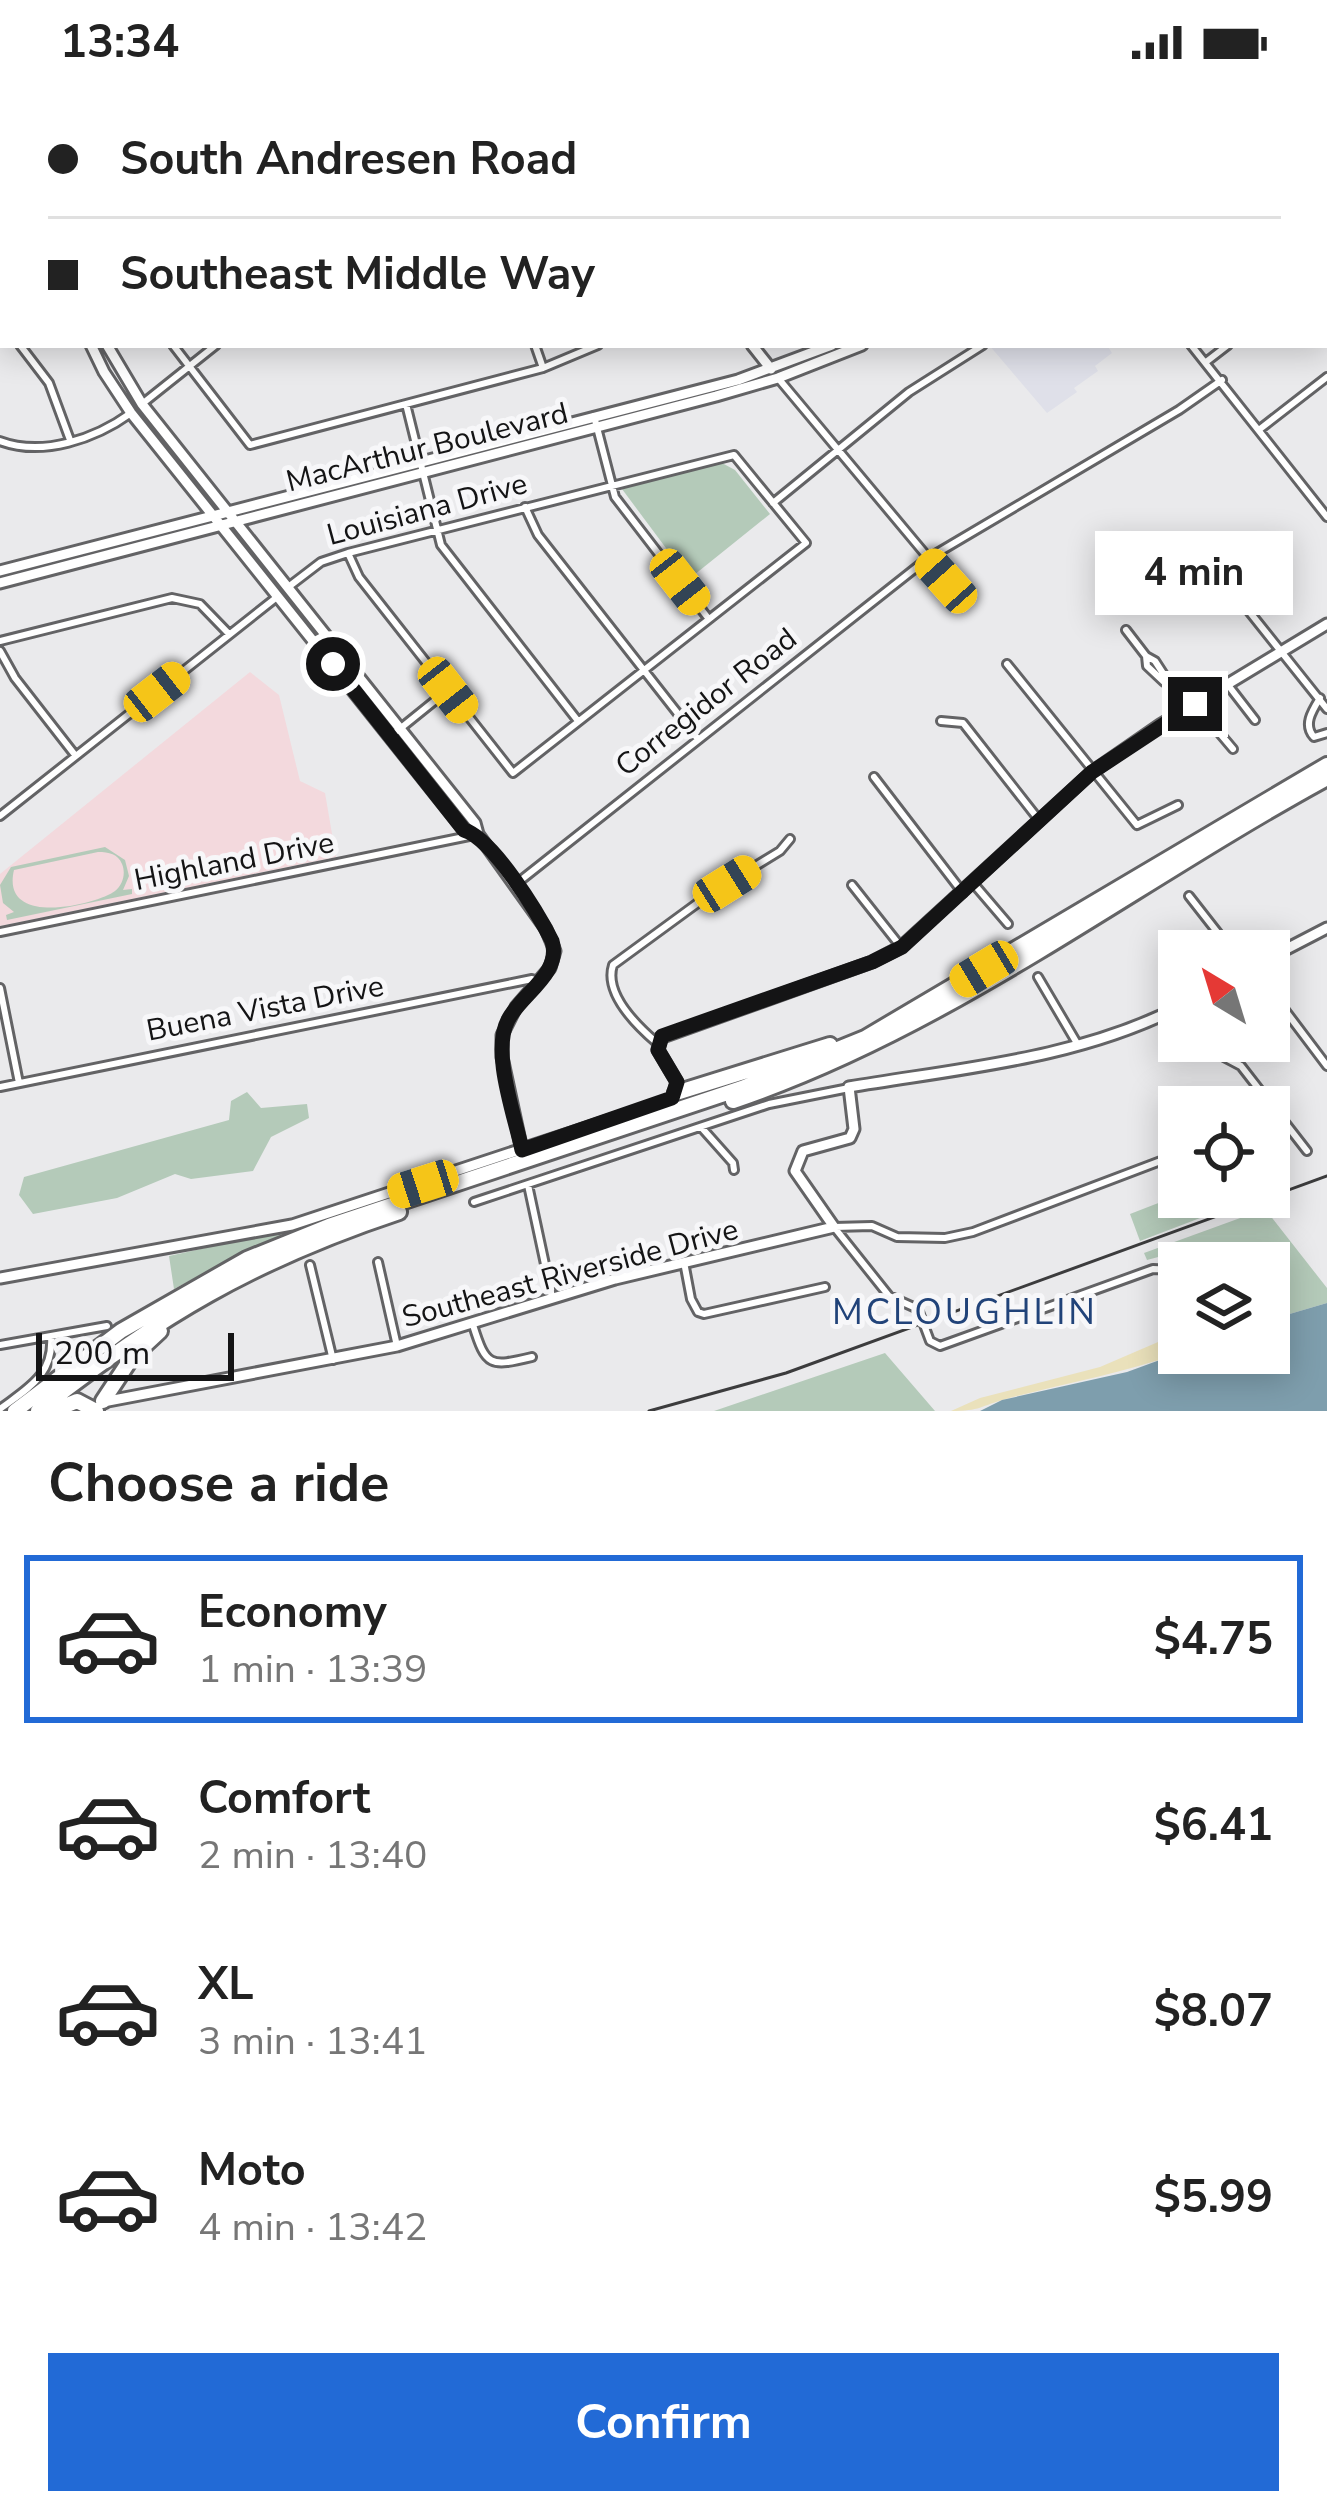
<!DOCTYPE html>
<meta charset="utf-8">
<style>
:root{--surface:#fff;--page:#f6f6f6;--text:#222;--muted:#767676;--line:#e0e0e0;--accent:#226ad6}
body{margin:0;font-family:"Nunito Sans",sans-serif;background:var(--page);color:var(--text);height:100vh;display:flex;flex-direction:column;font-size:45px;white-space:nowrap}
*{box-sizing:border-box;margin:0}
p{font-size:39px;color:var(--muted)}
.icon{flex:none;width:66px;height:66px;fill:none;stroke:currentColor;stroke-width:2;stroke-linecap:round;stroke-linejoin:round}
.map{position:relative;height:1327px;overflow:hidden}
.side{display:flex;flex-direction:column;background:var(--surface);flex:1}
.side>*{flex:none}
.hud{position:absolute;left:0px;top:0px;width:1329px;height:264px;box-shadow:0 6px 30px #0003;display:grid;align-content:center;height:264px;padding:0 48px;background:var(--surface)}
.needle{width:78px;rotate:322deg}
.buttons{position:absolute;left:1158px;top:846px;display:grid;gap:24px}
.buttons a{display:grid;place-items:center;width:132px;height:132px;border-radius:0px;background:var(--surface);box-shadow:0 6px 30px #0003;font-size:60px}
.scale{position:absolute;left:36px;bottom:30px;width:198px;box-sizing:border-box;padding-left:12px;border:6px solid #141415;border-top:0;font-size:33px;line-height:42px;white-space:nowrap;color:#141415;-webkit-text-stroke:9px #f7f7f9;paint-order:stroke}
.end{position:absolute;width:54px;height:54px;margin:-27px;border:15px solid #141415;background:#fff;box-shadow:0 0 0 6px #fff}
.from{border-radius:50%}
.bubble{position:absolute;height:84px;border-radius:0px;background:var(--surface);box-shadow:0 6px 30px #0003;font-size:39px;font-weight:700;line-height:84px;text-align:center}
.car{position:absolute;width:36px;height:72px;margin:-36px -18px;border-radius:15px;box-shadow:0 0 9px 3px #0007;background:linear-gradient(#f5c518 24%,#345 0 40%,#f5c518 0 76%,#345 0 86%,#f5c518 0)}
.hud b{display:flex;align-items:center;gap:42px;height:114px;font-size:45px}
.hud b+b{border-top:3px solid var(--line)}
.hud i{width:30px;height:30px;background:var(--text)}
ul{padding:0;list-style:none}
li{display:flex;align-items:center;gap:36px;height:168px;margin:0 24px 18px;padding:0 24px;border:6px solid transparent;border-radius:0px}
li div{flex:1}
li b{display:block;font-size:45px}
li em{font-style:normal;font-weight:700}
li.on{border-color:var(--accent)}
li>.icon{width:108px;height:108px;stroke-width:1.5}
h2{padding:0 48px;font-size:54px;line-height:144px}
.primary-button{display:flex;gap:24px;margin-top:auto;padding:24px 48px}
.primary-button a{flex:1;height:138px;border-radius:0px;background:var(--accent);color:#fff;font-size:48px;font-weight:700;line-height:138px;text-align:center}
.status{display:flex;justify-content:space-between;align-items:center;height:84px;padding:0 60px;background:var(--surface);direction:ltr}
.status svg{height:33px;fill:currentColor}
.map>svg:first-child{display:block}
.built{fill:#dfe0e9}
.education{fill:#f3d9dd}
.green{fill:#b4cab9;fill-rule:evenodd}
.sand{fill:#eae1bb}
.water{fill:#7e9ead}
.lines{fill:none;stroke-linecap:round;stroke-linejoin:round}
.street-casing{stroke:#636365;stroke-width:12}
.secondary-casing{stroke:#636365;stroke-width:15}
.highway-casing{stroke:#636365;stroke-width:20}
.street{stroke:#fff;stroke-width:6}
.secondary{stroke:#fff;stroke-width:9}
.highway{stroke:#fff;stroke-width:14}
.rail{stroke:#3c3c3d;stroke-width:3}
.route{stroke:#141415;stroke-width:15}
.labels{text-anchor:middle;stroke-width:10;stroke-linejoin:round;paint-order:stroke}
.street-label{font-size:30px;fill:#141415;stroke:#f7f7f9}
.quarter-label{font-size:36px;letter-spacing:3px;fill:#214379;stroke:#f7f7f9}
</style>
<div class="status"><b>13:34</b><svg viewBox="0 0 49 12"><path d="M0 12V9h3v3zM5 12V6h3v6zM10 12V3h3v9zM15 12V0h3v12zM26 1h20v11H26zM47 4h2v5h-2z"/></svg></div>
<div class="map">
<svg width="1327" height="1327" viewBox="0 0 1327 1327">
<rect width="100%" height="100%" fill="#eaeaec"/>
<path class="built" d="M 989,261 L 1107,261 L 1112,269 L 1095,282 L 1098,287 L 1074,304 L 1077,308 L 1047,329 Z"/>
<path class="education" d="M 250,588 L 279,611 L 300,697 L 325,709 L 336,773 L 0,842 L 0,790 Z"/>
<path class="green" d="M 722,379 L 735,386 L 770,430 L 689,495 L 622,405 Z
M 105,763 L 125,776 L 129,792 L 123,806 L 132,805 L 132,810 L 7,836 L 6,831 L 14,828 L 3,819 L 0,801 L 11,783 ZM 98,768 C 109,768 118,770 122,780 C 126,789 123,801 115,807 C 98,820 0,845 14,786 Z
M 247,1008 L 261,1024 L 307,1020 L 309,1034 L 271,1053 L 253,1087 L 191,1095 L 175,1090 L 117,1114 L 33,1130 L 19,1111 L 24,1093 L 229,1036 L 231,1017 Z
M 1179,1111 L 1179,1113 L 1255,1113 L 1140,1157 L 1130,1130 Z
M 1265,1125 L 1327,1204 L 1327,1219 L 1269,1236 L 1269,1179 L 1208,1179 L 1202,1172 L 1173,1169 L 1147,1176 L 1144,1169 Z
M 291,1145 L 290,1149 L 245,1167 L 174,1205 L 169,1172 Z
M 885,1269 L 935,1327 L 714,1327 Z"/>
<path class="sand" d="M 1179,1249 L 1179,1269 C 1122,1290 1064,1299 1006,1315 C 980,1322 981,1327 951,1327 L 980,1314 L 1100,1283 Z"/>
<path class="water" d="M 1327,1219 L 1327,1327 L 980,1327 L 1002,1316 L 1127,1288 L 1179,1269 L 1269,1269 L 1269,1236 Z"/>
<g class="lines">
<g class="street-casing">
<path id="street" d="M 16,0 L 18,3
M 122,0 L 125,3
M 227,0 L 229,3
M 438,0 L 441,3
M 734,0 L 734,3
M 908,0 L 909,3
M 1283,0 L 1284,3
M 266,3 L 270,0
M 401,3 L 405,0
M 817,3 L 824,0
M 1059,3 L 1066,0
M 1184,3 L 1186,0
M 1326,126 L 1327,129
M 1326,185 L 1327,184
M 0,235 L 3,239
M 20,261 L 49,299 L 70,356
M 173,261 L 250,361 L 543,284 L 598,261
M 535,261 L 543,284
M 1191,261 L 1327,433
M 1206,278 L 1228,261
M 778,294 L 966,519
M 142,320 L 216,261
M 406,320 L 441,461 L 578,637
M 594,332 L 615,413 L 708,534
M 1260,345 L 1327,293
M 0,357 C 43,373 95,355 131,329
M 773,419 L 909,308 L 983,261
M 525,423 L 538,451 L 697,654
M 287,504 L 321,478 L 348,469 L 734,371 L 806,459 L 513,689 L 359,493 L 348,469
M 1182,504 L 1200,523 L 1233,515 L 1244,521 L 1327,625
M 1126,546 L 1146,572 L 1155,577 L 1186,625
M 0,557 L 172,514 L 200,520 L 229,550
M 0,567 L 15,594 L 75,671
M 1146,572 L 1147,582 L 1164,598
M 1007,580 L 1137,741 L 1178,721
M 1228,601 L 1255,636
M 1320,614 C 1312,627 1303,641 1314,653 L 1327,649
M 1195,620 L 1233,665
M 941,637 L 963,639 L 1039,736
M 391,652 L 448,606
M 874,693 L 963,809
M 0,732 L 277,513
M 973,799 L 1008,840
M 516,800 L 927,475 L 1179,326 L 1222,296
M 852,801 L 901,863
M 1189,812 L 1232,867
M 0,848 L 474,751
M 1038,893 L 1078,961
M 0,904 L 19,999
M 1269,905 L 1327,982
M 1210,957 L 1224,973 L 1241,982 L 1307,1067
M 657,959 C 636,941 604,909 613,881 L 710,810 L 780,767 L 790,755
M 0,1003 L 532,895 L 537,897
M 701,1043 L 733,1079 L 734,1086
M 528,1101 L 552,1213
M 474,1118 L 769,1020 L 849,1004
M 834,1143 L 889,1212 L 918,1225 L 930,1257 L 940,1262 L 1153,1185 L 1175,1186
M 834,1143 L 872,1142 L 897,1153 L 945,1154 L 973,1148 L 1179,1070
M 378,1178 L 397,1262
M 684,1178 L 691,1215 L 698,1228 L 704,1230 L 825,1203
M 310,1181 L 333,1276
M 473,1241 C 486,1283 490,1283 532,1273
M 0,1261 L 107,1242
M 0,1325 C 28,1304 54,1291 51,1252"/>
</g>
<g class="secondary-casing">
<path id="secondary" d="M 545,0 L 547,3
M 634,3 L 637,0
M 1326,59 L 1327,59
M 1326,71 L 1327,71
M 0,76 L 3,80
M 0,98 L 3,102
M 91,261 L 104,288 L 131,329 L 464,746 L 478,750
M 107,261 L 142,320 L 475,739 L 478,750 L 546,845 L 555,867 L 550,884 L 516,923 L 502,951 L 502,973 L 522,1066
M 752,261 L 771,285
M 0,487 L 738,296 L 832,261
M 0,499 L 716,312 L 778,294 L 862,261
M 1269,874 L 1327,844
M 0,1194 L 292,1141 L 668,1017 L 674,1012 L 677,998 L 658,966 L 660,954 L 872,878 L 901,863 L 1092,688 L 1160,641 L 1327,540
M 103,1318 L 397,1262 L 615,1195 L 834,1143 L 795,1087 L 803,1067 L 850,1054 L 854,1045 L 849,1003 C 962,984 1077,975 1179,923"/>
</g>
<g class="highway-casing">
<path id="highway" d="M 676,1009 L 830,961
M 733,1017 C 949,944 1129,802 1327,694
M 103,1317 L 132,1273 L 160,1247
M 15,1327 L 121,1247 L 247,1175 L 329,1142 L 742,1004 L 865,954 L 1327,681
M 38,1327 C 158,1233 254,1176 399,1128
M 53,1327 L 77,1317 L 96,1327"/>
</g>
<use href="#street" class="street"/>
<use href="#secondary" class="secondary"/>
<use href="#highway" class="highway"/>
<path class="rail" d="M 649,1327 L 786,1289 L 1327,1092"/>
</g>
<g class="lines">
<path class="route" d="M 333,580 L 464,746 C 493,755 538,829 552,857 C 562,890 521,910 508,936 C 491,968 515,1032 522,1066 L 672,1014 L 677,998 L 658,966 L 662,952 L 872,878 L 902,863 L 1092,688 L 1195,620"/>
</g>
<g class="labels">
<g class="street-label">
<text transform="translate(427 363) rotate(-14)" y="10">MacArthur Boulevard</text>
<text transform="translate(427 425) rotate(-15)" y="10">Louisiana Drive</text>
<text transform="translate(706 618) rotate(-38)" y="10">Corregidor Road</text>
<text transform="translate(234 777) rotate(-11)" y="10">Highland Drive</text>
<text transform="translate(265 924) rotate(-11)" y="10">Buena Vista Drive</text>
<text transform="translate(570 1189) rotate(-15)" y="10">Southeast Riverside Drive</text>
</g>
<g class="quarter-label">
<text x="965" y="1240">MCLOUGHLIN</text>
</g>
</g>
</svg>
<div class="buttons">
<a><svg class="needle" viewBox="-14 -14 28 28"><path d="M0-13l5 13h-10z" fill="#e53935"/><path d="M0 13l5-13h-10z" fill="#767676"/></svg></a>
<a><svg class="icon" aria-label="locate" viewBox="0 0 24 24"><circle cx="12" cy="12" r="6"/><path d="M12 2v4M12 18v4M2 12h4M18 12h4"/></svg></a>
<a><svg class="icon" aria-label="layers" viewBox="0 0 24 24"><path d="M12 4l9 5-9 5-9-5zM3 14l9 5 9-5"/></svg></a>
</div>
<div class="scale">200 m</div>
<i class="end from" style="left:333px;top:580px"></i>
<i class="end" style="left:1195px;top:620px"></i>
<div class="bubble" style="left:1095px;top:447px;width:198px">4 min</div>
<i class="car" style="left:946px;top:497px;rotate:318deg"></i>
<i class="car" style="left:680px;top:498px;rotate:142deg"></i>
<i class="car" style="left:448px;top:606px;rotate:142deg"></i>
<i class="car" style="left:157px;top:608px;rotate:52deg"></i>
<i class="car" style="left:727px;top:800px;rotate:58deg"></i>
<i class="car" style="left:984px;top:885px;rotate:239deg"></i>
<i class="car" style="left:423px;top:1100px;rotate:252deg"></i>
<div class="hud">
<b><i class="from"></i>South Andresen Road</b>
<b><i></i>Southeast Middle Way</b>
</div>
</div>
<section class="side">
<h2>Choose a ride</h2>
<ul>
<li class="on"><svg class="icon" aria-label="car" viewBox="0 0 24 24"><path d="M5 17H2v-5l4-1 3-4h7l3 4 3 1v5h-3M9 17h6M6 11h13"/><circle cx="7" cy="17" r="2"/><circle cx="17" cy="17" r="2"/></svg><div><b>Economy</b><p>1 min · 13:39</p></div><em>$4.75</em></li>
<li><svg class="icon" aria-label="car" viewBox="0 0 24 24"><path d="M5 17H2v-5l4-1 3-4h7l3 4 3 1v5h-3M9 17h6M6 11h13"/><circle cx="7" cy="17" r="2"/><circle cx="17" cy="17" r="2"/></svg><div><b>Comfort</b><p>2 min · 13:40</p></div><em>$6.41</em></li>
<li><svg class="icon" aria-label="car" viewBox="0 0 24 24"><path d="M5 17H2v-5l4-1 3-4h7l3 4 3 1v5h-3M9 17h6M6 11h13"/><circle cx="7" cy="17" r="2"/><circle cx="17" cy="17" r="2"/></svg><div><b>XL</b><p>3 min · 13:41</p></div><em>$8.07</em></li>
<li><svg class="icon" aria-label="car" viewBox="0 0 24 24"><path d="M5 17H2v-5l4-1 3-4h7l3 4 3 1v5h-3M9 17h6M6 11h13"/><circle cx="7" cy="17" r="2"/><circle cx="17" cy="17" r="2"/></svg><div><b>Moto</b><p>4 min · 13:42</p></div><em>$5.99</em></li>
</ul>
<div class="primary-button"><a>Confirm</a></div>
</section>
